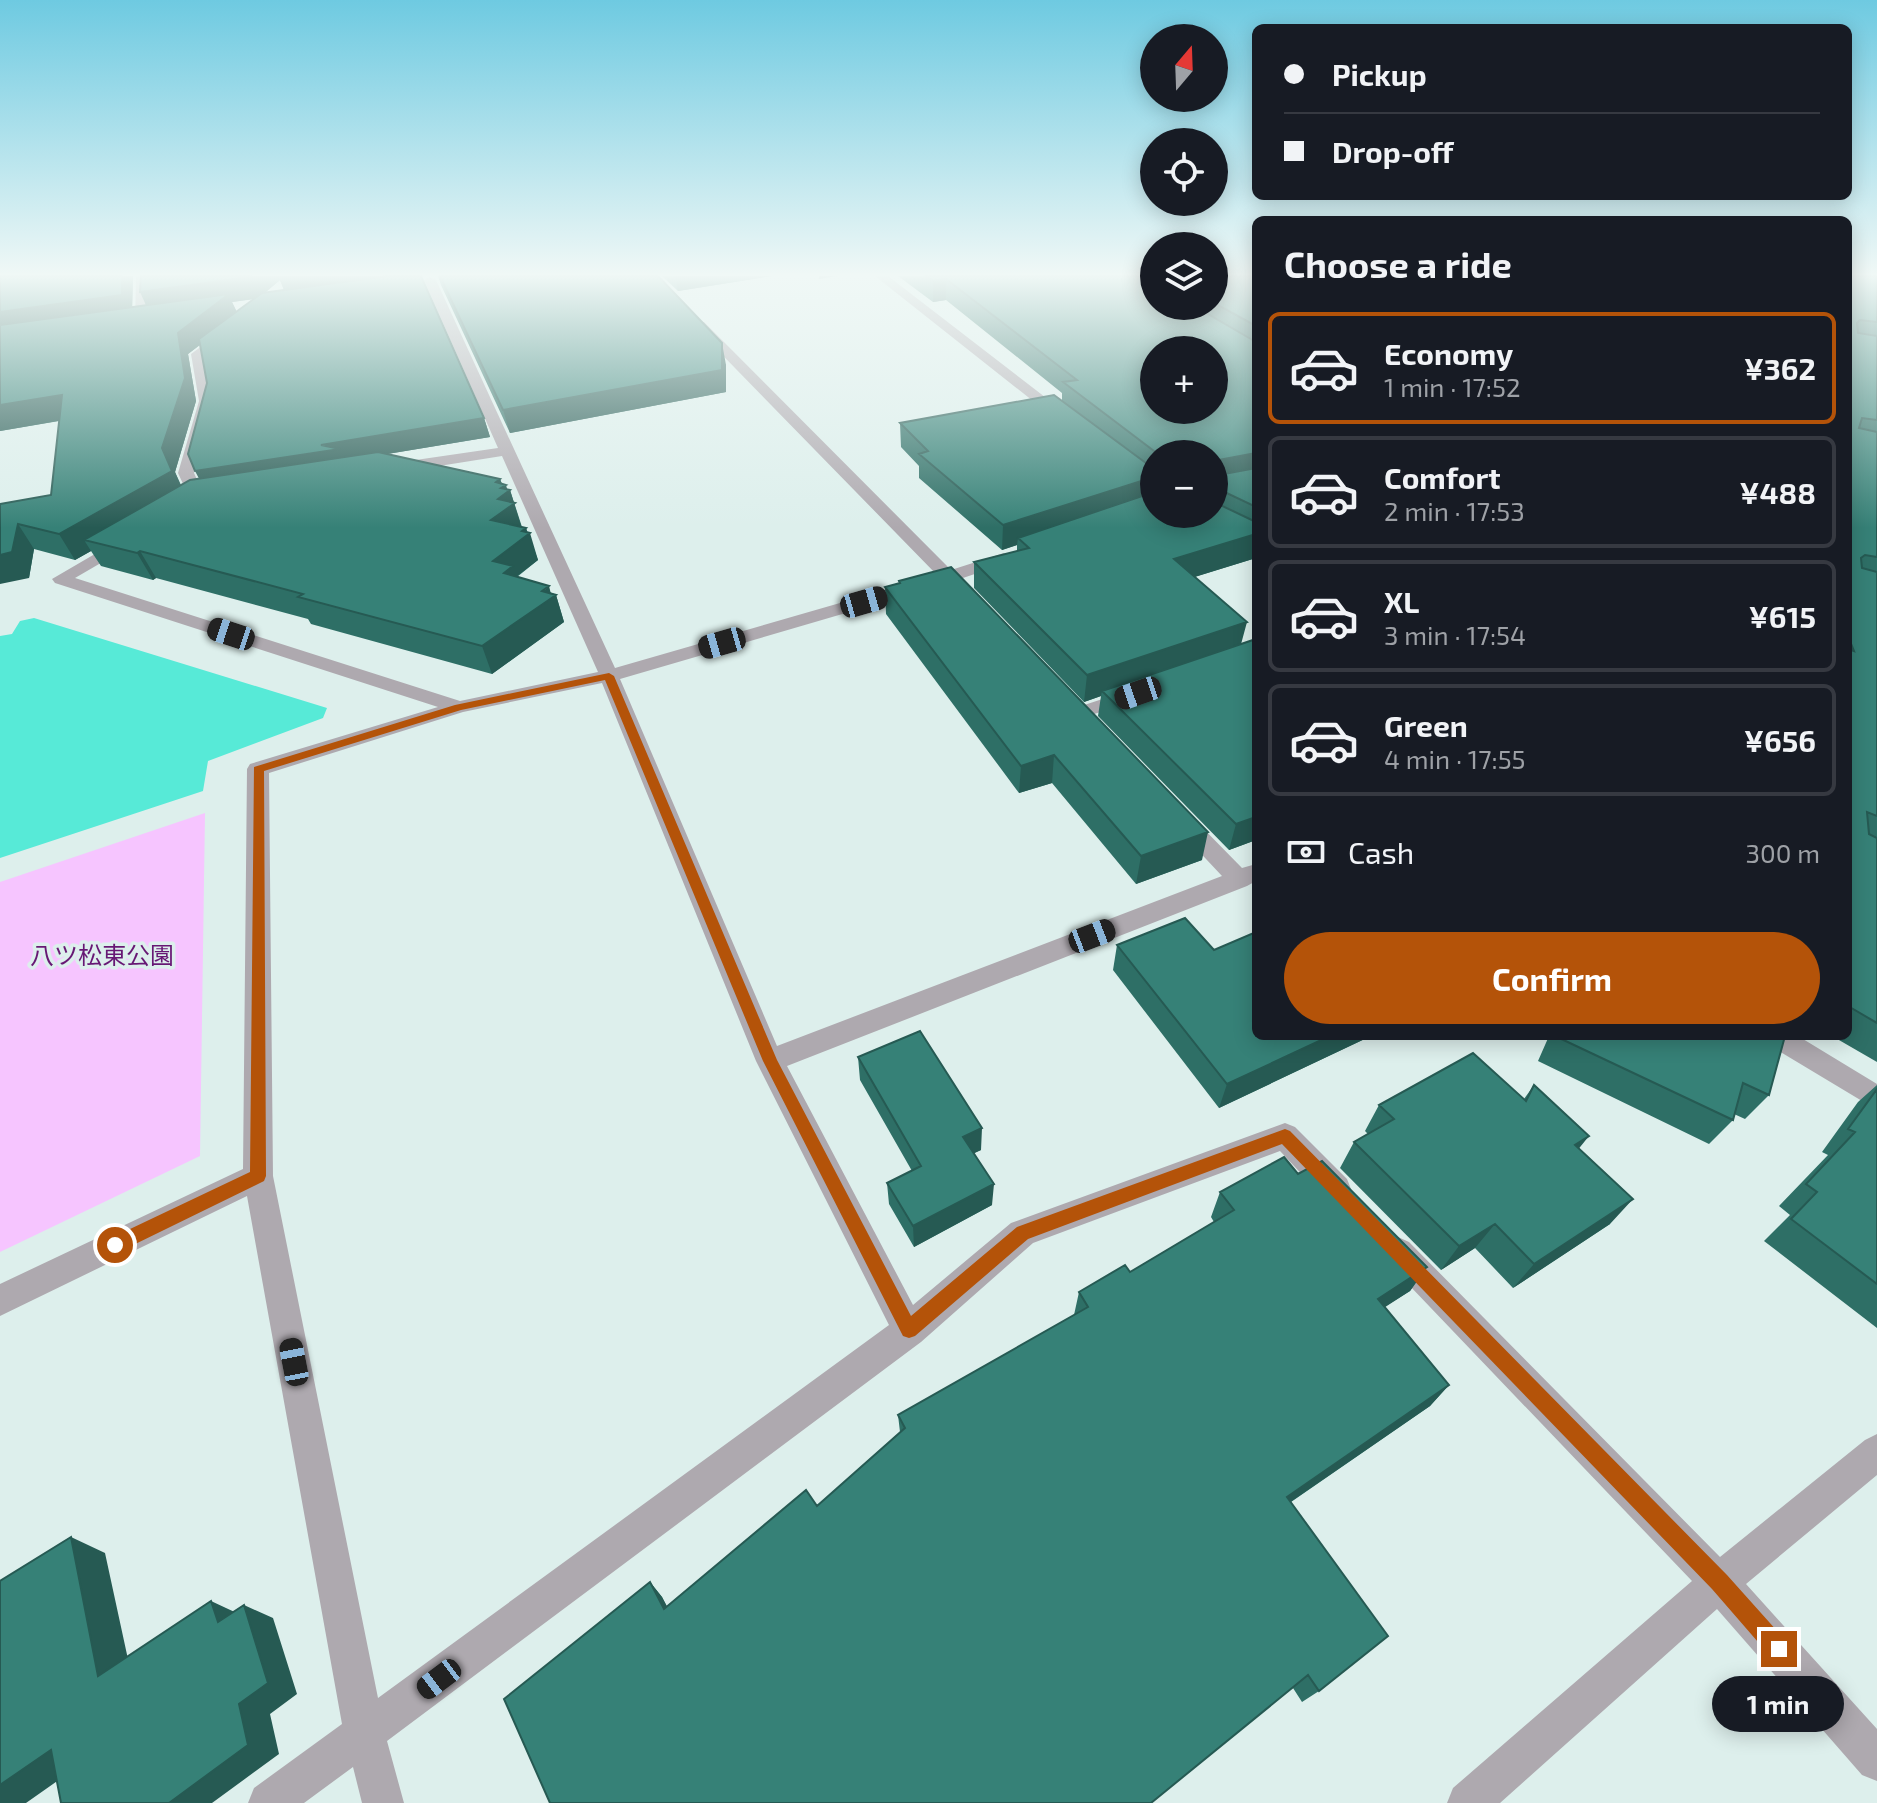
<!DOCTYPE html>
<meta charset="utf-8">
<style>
:root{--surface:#171b24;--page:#20242c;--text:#f1f3f6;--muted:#9ea1a6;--line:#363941;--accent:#b45309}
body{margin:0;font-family:"Exo 2","Noto Sans JP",sans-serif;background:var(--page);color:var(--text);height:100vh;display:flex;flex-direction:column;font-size:30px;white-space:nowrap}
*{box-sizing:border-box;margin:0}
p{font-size:26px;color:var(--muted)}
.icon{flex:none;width:44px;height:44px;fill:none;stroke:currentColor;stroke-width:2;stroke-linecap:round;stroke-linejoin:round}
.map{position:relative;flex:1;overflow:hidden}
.details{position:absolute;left:1252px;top:216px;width:600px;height:824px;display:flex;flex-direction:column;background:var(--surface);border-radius:12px;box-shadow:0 4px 20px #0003}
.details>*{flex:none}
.banner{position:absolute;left:1252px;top:24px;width:600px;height:176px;border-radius:12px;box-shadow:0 4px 20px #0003;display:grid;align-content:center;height:176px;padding:0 32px;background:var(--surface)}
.needle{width:52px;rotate:19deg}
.buttons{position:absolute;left:1140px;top:24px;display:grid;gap:16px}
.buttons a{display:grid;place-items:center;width:88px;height:88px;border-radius:50%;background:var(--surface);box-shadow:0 4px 20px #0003;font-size:40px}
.end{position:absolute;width:36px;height:36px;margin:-18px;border:10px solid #b45309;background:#fff;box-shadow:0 0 0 4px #fff}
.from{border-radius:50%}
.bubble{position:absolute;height:56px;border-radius:28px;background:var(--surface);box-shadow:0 4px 20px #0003;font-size:26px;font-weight:700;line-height:56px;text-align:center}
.car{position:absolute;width:24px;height:48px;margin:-24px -12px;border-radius:10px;box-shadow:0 0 6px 2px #0007;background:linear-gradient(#222 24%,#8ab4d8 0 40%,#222 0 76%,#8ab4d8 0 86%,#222 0)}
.banner b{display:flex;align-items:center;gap:28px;height:76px;font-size:30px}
.banner b+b{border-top:2px solid var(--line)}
.banner i{width:20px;height:20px;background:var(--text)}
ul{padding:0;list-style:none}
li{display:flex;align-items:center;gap:24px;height:112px;margin:0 16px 12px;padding:0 16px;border:4px solid var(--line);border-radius:12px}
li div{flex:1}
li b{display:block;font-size:30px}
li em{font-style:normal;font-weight:700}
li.selected{border-color:var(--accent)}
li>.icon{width:72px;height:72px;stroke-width:1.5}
h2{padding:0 32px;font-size:36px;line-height:96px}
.pay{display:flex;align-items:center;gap:20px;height:88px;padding:0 32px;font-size:30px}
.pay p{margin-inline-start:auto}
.action{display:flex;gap:16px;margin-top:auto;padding:16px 32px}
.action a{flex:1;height:92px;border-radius:48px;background:var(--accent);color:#fff;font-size:32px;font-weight:700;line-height:92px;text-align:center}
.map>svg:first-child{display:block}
.green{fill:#f6c5ff}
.water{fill:#57ead7}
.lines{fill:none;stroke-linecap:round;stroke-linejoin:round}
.street{fill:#aea9af;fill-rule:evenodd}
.wall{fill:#2e6f66;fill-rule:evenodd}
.shaded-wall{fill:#265a53}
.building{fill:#368177;stroke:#265a53;stroke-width:2;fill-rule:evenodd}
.route{fill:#b45309}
.labels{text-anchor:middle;stroke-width:7;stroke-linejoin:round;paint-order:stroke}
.park-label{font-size:24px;fill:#671874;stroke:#ddefec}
</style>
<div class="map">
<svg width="1877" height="1803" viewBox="0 0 1877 1803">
<rect width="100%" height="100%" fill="#ddefec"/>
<path class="green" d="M 205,813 L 200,1156 L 0,1252 L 0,882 Z"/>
<path class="water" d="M 34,618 L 327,708 L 323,718 L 208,761 L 203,791 L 0,858 L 0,636 L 12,634 L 20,621 Z"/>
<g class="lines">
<path class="street" d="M 136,276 L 148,276 L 147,323 L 141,327 L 135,323 Z
M 875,276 L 888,276 L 1067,414 L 1067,420 L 1057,420 Z
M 430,277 L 436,280 L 615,668 L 937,575 L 696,328 L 696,322 L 704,322 L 951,570 L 1004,553 L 1013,558 L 1010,562 L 960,579 L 967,587 L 964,591 L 952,591 L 945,584 L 620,679 L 777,1046 L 1222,876 L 1175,826 L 1172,821 L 1175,816 L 1191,816 L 1242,868 L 1256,864 L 1256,881 L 1247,886 L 787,1066 L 913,1305 L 1011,1223 L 1285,1123 L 1295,1127 L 1347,1179 L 1351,1189 L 1347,1199 L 1336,1203 L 1325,1199 L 1280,1151 L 1033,1243 L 921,1342 L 387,1741 L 404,1803 L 362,1803 L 353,1767 L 304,1803 L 248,1803 L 254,1788 L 342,1724 L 247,1196 L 0,1316 L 0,1284 L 243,1169 L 247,769 L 250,764 L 438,707 L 55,583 L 52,579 L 124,537 L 130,538 L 132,542 L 130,546 L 75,578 L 460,701 L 598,672 L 502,456 L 395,473 L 387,468 L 395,463 L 498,448 L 424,280 ZM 602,683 L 756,1061 L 889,1325 L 378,1698 L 273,1176 L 269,773 L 463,712 Z
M 225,329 L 231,333 L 229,336 L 204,355 L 213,401 L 194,473 L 206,499 L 198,504 L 190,499 L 178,473 L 199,401 L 191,354 Z
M 1130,690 L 1137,692 L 1140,696 L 1137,700 L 1079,719 L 1069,713 L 1072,709 Z
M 1763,1036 L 1798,1036 L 1877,1084 L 1877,1110 L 1767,1044 Z
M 1398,1237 L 1409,1242 L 1720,1557 L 1865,1440 L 1877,1434 L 1877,1475 L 1746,1584 L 1877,1729 L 1877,1781 L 1862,1775 L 1717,1609 L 1500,1803 L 1447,1803 L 1453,1788 L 1692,1581 L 1387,1262 L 1382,1252 L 1387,1242 Z"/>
</g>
<path class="wall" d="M 0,276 L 133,276 L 132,307 L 146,305 L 141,276 L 421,276 L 484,418 L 490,437 L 387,454 L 500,479 L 502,484 L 508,490 L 510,490 L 522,527 L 526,528 L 538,560 L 517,577 L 556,595 L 564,622 L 492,674 L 311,624 L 308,619 L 156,578 L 153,580 L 101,566 L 91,551 L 75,560 L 34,549 L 29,578 L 0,504 L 51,495 L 59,421 L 0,431 ZM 280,280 L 284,290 L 264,293 ZM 255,299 L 237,312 L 232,302 ZM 200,345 L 207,383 L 199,479 L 181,485 L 175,472 L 196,401 L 188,354 Z
M 438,276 L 658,276 L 726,365 L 726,392 L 510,433 L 441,285 Z
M 662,276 L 772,276 L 678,291 Z
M 898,276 L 1154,276 L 1154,306 L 1214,306 L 1214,276 L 1256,276 L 1256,558 L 1194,577 L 1241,644 L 1256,639 L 1256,840 L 1229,850 L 1098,716 L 1101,696 L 1084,702 L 974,588 L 974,562 L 1017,551 L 1017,545 L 1002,550 L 919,478 L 919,466 L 901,447 L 900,423 L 1062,400 L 1062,393 L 946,300 L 933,302 ZM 1154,454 L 1214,454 L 1214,514 L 1154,514 Z
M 1848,276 L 1877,276 L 1877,1062 L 1832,1036 L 1848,1036 Z
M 899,581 L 1202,860 L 1136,884 L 1052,783 L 1019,793 L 886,614 L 885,587 L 899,583 Z
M 1117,945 L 1214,950 L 1256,1036 L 1371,1036 L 1219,1108 L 1113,970 Z
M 1549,1036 L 1785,1036 L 1769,1095 L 1745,1119 L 1734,1114 L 1733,1120 L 1709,1144 L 1538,1061 Z
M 858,1057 L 981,1150 L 974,1153 L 992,1205 L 914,1247 L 889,1204 L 887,1183 L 912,1171 L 860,1080 Z
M 1534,1085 L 1579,1148 L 1610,1224 L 1513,1288 L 1475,1248 L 1441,1270 L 1340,1168 L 1354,1142 L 1368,1134 L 1365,1131 L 1379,1105 L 1524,1099 Z
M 1877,1085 L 1877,1328 L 1764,1241 L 1790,1215 L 1779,1206 L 1828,1155 L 1822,1152 L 1858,1102 Z
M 1298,1174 L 1427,1267 L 1410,1291 L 1384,1307 L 1449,1385 L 1430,1406 L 1291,1502 L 1319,1691 L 1302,1702 L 1293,1688 L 550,1803 L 650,1582 L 662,1597 L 667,1607 L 817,1506 L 900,1432 L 898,1415 L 1074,1315 L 1079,1292 L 1130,1272 L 1214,1222 L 1211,1217 L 1220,1192 Z"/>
<path class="shaded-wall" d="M 122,276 L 133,276 L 132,316 L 0,335 L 0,312 Z
M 252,276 L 417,276 L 286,295 L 280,280 L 259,298 L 232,302 L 238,315 L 188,354 L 196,401 L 175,472 L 185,496 L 84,540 L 91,551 L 75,560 L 59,534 L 162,448 L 150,314 L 140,292 Z
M 675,276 L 772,276 L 678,291 Z
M 819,276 L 837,276 L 819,279 Z
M 946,279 L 946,300 L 933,302 L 933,281 Z
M 722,343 L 726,365 L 726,392 L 510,433 L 503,410 Z
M 62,395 L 75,418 L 0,431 L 0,405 Z
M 484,418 L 490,437 L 345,461 L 205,490 L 195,471 L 321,445 Z
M 1256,453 L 1256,474 L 1214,484 L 1218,460 Z
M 1154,477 L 1154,500 L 1018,538 L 1017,545 L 1002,550 L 1003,525 Z
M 500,479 L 503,487 L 506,485 L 508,492 L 510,490 L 522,529 L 491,520 L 498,499 L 496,482 Z
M 18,524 L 34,549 L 29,578 L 0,584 L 0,555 Z
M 526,528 L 528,535 L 530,533 L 538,560 L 517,576 L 522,592 L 493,561 Z
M 1256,534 L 1256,558 L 1169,585 L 1174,559 Z
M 140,551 L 156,578 L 153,580 L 137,553 Z
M 549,586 L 552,598 L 556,595 L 564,622 L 492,674 L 482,646 Z
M 1247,622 L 1240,648 L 1102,691 L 1101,696 L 1084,702 L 1087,675 Z
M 1054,755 L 1052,783 L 1019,793 L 1021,766 Z
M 1256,817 L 1256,840 L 1229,850 L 1236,824 Z
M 1208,832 L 1202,860 L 1136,884 L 1141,856 Z
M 1330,1036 L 1371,1036 L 1219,1108 L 1227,1084 Z
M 982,1128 L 981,1150 L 962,1159 L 963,1137 Z
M 1589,1136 L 1568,1162 L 1575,1145 Z
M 994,1184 L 992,1205 L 914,1247 L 913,1226 Z
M 1633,1199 L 1610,1224 L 1513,1288 L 1534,1264 Z
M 1495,1224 L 1475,1248 L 1441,1270 L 1459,1246 Z
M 1427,1267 L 1410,1291 L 1362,1322 L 1378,1299 Z
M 1449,1385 L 1430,1406 L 1273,1514 L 1287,1497 Z
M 71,1537 L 105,1553 L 134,1687 L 98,1676 Z
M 650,1582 L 662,1597 L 676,1623 L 664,1609 Z
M 211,1601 L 241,1615 L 218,1622 Z
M 244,1605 L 273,1618 L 297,1694 L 270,1714 L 279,1754 L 212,1803 L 169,1803 L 239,1704 Z
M 51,1750 L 90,1758 L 26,1803 L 0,1803 L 0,1785 Z"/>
<path class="building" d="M 0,276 L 122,276 L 122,295 L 0,312 Z
M 141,276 L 252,276 L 250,277 L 140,292 Z
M 387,276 L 421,276 L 484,418 L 321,445 L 340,449 L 195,471 L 188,454 L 207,383 L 199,339 L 262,293 Z
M 440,276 L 658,276 L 722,343 L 722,370 L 503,410 Z
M 926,276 L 1141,276 L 1154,283 L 1154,306 L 1194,306 L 1256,342 L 1256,453 L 1218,460 L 1216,472 L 1219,475 L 1256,468 L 1256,507 L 1214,487 L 1214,454 L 1158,454 L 1063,382 L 1077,380 L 946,279 L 933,281 ZM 1154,350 L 1214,350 L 1214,410 L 1154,410 Z
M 1214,276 L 1256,276 L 1256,326 L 1214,303 Z
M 1848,276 L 1877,276 L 1877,322 L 1860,320 L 1857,323 L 1858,333 L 1877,336 L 1877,420 L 1862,418 L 1859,428 L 1877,432 L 1877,557 L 1865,555 L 1861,558 L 1862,568 L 1877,572 L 1877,816 L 1867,812 L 1869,834 L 1877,838 L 1877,1023 L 1848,1006 L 1848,649 L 1854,651 L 1848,636 Z
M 229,294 L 178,333 L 185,378 L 162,448 L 172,471 L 59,534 L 18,524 L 12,552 L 0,555 L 0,504 L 51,495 L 62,395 L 0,405 L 0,325 Z
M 1054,395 L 1154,469 L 1154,477 L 1003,525 L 919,454 L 928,451 L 900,423 Z
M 378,452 L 500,479 L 496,482 L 506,485 L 501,488 L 510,490 L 498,499 L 515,503 L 491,520 L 526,528 L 522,531 L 530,533 L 493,561 L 513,566 L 504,573 L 549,586 L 542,591 L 556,595 L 482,646 L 298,597 L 303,594 L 140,551 L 137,553 L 84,540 L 190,480 Z
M 1154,492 L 1154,514 L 1214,514 L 1214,502 L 1256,522 L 1256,534 L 1174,559 L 1247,622 L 1087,675 L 974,562 L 1029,548 L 1018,538 Z
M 951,567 L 1208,832 L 1141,856 L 1054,755 L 1021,766 L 885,587 L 900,583 L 899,581 Z
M 1256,639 L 1256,817 L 1236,824 L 1102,691 Z
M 1185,918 L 1214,950 L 1256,932 L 1256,1036 L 1330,1036 L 1227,1084 L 1117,945 Z
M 920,1031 L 982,1128 L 963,1137 L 994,1184 L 913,1226 L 887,1183 L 921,1166 L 858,1057 Z
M 1555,1036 L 1785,1036 L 1769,1095 L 1743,1083 L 1733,1120 Z
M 1473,1053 L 1526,1101 L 1534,1085 L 1589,1136 L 1575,1145 L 1633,1199 L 1534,1264 L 1495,1224 L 1459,1246 L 1354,1142 L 1394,1119 L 1379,1105 Z
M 1877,1089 L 1877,1284 L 1791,1219 L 1817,1192 L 1806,1184 L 1855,1132 L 1848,1129 Z
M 1284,1157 L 1298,1174 L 1322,1161 L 1427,1267 L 1378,1299 L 1449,1385 L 1287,1497 L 1388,1636 L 1319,1691 L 1308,1675 L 1151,1803 L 550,1803 L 504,1699 L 650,1582 L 664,1609 L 806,1490 L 817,1506 L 905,1428 L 898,1415 L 1088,1307 L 1079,1292 L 1125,1265 L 1130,1272 L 1234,1210 L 1220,1192 Z
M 71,1537 L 98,1676 L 211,1601 L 218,1622 L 244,1605 L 268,1683 L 239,1704 L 248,1745 L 169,1803 L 61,1803 L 51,1750 L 0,1785 L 0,1581 Z"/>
<linearGradient id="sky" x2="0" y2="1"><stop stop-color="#6ecae1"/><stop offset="0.52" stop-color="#f0f8f6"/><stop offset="1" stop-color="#f0f8f6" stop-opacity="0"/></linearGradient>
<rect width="1877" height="528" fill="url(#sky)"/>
<path class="route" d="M 609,673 L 614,676 L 777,1060 L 911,1316 L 1017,1227 L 1285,1129 L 1290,1131 L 1727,1575 L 1786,1641 L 1789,1649 L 1786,1657 L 1779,1660 L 1771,1657 L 1712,1589 L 1282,1144 L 1028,1239 L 915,1336 L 909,1338 L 903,1336 L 763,1061 L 605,680 L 461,710 L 264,771 L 266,1176 L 264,1181 L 121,1251 L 109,1251 L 106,1245 L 109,1239 L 250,1172 L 254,767 L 455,705 Z"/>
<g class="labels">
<g class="park-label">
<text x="102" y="964">八ツ松東公園</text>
</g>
</g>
</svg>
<div class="buttons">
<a><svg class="needle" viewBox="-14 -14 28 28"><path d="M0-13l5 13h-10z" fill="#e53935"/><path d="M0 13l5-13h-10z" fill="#9ea1a6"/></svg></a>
<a><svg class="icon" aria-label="locate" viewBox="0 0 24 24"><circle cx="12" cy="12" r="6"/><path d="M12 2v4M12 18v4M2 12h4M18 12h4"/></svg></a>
<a><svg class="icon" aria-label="layers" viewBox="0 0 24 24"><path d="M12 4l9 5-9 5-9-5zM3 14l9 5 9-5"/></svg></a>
<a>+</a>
<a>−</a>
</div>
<i class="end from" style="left:115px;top:1245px"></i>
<i class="end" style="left:1779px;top:1649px"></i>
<div class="bubble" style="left:1712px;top:1676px;width:132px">1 min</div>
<i class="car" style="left:864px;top:602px;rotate:74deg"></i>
<i class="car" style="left:231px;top:634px;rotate:288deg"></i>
<i class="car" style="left:722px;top:643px;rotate:254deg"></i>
<i class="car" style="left:1138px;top:693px;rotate:251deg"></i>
<i class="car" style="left:1092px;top:936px;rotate:69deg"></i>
<i class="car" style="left:294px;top:1362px;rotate:349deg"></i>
<i class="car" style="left:439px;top:1679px;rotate:233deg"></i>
<div class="banner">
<b><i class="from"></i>Pickup</b>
<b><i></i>Drop-off</b>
</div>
<section class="details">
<h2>Choose a ride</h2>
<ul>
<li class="selected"><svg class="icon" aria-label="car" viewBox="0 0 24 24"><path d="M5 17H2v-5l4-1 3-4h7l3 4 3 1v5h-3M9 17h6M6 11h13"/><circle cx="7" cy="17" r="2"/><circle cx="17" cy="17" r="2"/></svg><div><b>Economy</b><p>1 min · 17:52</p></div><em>¥362</em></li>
<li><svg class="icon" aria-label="car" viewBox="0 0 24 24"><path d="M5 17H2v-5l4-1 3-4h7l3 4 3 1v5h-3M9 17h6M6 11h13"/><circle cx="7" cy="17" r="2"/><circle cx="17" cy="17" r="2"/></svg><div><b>Comfort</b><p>2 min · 17:53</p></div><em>¥488</em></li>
<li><svg class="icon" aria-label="car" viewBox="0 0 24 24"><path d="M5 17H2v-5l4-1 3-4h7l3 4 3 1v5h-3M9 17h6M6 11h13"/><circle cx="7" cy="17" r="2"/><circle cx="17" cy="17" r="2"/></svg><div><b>XL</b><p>3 min · 17:54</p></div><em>¥615</em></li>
<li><svg class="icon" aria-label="car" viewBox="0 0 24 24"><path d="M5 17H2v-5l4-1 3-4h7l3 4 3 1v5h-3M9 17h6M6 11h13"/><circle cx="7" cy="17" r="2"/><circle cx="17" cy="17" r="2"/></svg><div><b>Green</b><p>4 min · 17:55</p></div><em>¥656</em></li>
</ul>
<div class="pay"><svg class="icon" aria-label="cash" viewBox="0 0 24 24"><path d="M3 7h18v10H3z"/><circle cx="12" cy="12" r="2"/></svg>Cash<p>300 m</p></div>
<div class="action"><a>Confirm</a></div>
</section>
</div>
